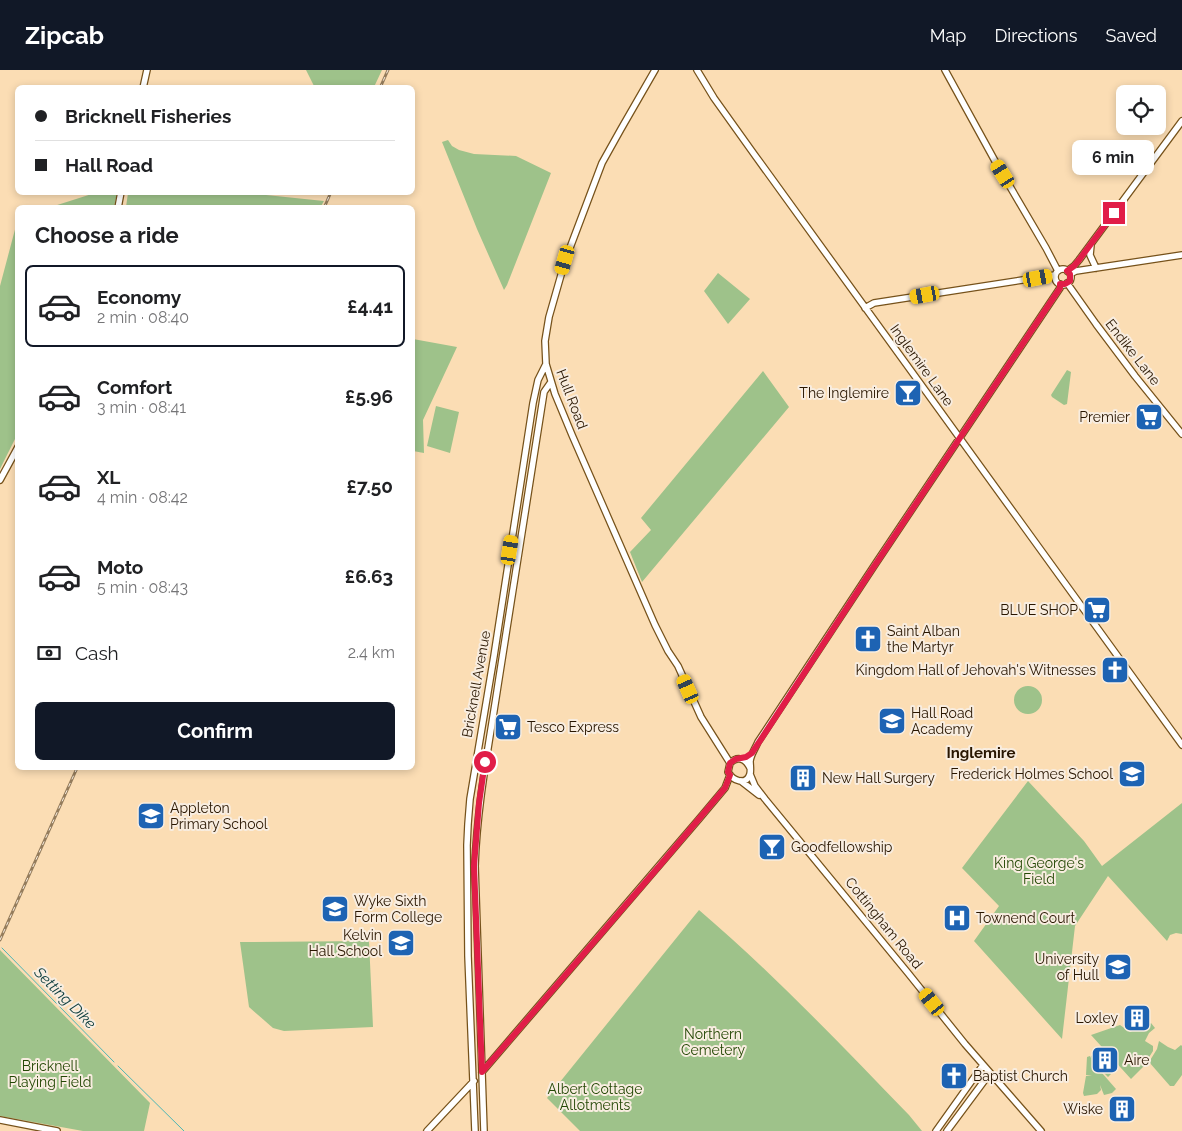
<!DOCTYPE html>
<meta charset="utf-8">
<style>
:root{--surface:#fff;--page:#f6f6f6;--text:#202124;--muted:#757577;--line:#e0e0e0;--accent:#111827}
body{margin:0;font-family:Raleway,sans-serif;background:var(--page);color:var(--text);height:100vh;display:flex;flex-direction:column;font-size:19px;white-space:nowrap}
*{box-sizing:border-box;margin:0}
p{font-size:16px;color:var(--muted)}
.icon{flex:none;width:28px;height:28px;fill:none;stroke:currentColor;stroke-width:2;stroke-linecap:round;stroke-linejoin:round}
.map{position:relative;flex:1;overflow:hidden}
.details{position:absolute;left:15px;top:135px;width:400px;height:565px;display:flex;flex-direction:column;background:var(--surface);border-radius:8px;box-shadow:0 2px 8px #0003}
.details>*{flex:none}
.banner{position:absolute;left:15px;top:15px;width:400px;height:110px;border-radius:8px;box-shadow:0 2px 8px #0003;display:grid;align-content:center;height:110px;padding:0 20px;background:var(--surface)}
.fabs{position:absolute;left:1116px;top:15px;display:grid;gap:10px}
.fabs a{display:grid;place-items:center;width:50px;height:50px;border-radius:8px;background:var(--surface);box-shadow:0 2px 8px #0003;font-size:25px}
.end{position:absolute;width:22px;height:22px;margin:-11px;border:6px solid #e11d48;background:#fff;box-shadow:0 0 0 2px #fff}
.from{border-radius:50%}
.bubble{position:absolute;height:35px;border-radius:8px;background:var(--surface);box-shadow:0 2px 8px #0003;font-size:16px;font-weight:700;line-height:35px;text-align:center}
.car{position:absolute;width:15px;height:30px;margin:-15px -8px;border-radius:6px;box-shadow:0 0 4px 1px #0007;background:linear-gradient(#f5c518 24%,#345 0 40%,#f5c518 0 76%,#345 0 86%,#f5c518 0)}
.banner b{display:flex;align-items:center;gap:18px;height:48px;font-size:19px}
.banner b+b{border-top:1px solid var(--line)}
.banner i{width:12px;height:12px;background:var(--text)}
ul{padding:0;list-style:none}
li{display:flex;align-items:center;gap:15px;height:82px;margin:0 10px 8px;padding:0 10px;border:2px solid transparent;border-radius:8px}
li div{flex:1}
li b{display:block;font-size:19px}
li em{font-style:normal;font-weight:700}
li.active{border-color:var(--accent)}
li>.icon{width:45px;height:45px;stroke-width:1.5}
h2{padding:0 20px;font-size:22px;line-height:60px}
.pay{display:flex;align-items:center;gap:12px;height:55px;padding:0 20px;font-size:19px}
.pay p{margin-inline-start:auto}
.cta{display:flex;gap:10px;margin-top:auto;padding:10px 20px}
.cta a{flex:1;height:58px;border-radius:8px;background:var(--accent);color:#fff;font-size:20px;font-weight:700;line-height:58px;text-align:center}
header{display:flex;align-items:center;gap:30px;box-sizing:border-box;height:70px;padding:0 25px;background:var(--accent);color:#fff}
header strong{font-size:24px}
nav{display:flex;gap:28px;margin-inline-start:auto;font-size:18px}
.map>svg:first-child{display:block}
.green{fill:#9ec28a}
.lines{fill:none;stroke-linecap:round;stroke-linejoin:round}
.stream{stroke:#4db5b4;stroke-width:1}
.secondary-casing{stroke:#76521b;stroke-width:8}
.secondary{stroke:#fff;stroke-width:5.5}
.rail-casing{stroke:#947c5c;stroke-width:3}
.rail{stroke:#f8ede0;stroke-width:1;stroke-dasharray:4;stroke-linecap:butt}
.route{stroke:#e11d48;stroke-width:6}
.labels{text-anchor:middle;stroke-width:4;stroke-linejoin:round;paint-order:stroke}
.street-label{font-size:14px;fill:#291600;stroke:#f8ede0}
.poi-label{font-size:14px;fill:#291600;stroke:#f8ede0;text-anchor:start}
.park-label{font-size:14px;fill:#244805;stroke:#f8ede0}
.neighbourhood-label{font-size:15px;font-weight:bold;fill:#291600;stroke:#f8ede0}
.water-label{font-size:15px;font-style:italic;fill:#104040;stroke:#f8ede0}
</style>
<header>
<strong>Zipcab</strong>
<nav><a>Map</a><a>Directions</a><a>Saved</a></nav>
</header>
<div class="map">
<svg width="1182" height="1061" viewBox="0 0 1182 1061">
<rect width="100%" height="100%" fill="#fbddb4"/>
<path class="green" d="M 306,0 L 382,0 L 374,17 L 315,18 Z
M 448,70 L 452,76 L 459,80 L 474,84 L 516,86 L 551,103 L 507,215 L 504,220 L 477,159 L 442,72 Z
M 98,122 L 117,123 L 114,137 L 51,137 Z
M 128,123 L 237,122 L 324,131 L 320,138 L 126,137 Z
M 17,152 L 17,365 L 0,399 L 0,216 Z
M 718,203 L 750,229 L 728,254 L 704,221 Z
M 413,269 L 457,277 L 423,350 L 424,383 L 413,381 Z
M 1067,300 L 1071,302 L 1067,334 L 1064,335 L 1052,327 L 1051,325 Z
M 763,301 L 789,337 L 642,512 L 630,482 L 651,460 L 641,448 Z
M 436,336 L 459,342 L 450,383 L 427,376 Z
M1014 630a14 14 0 1 1 28 0a14 14 0 1 1-28 0Z
M 1028,711 L 1084,771 L 1102,796 L 1182,733 L 1182,864 L 1176,863 L 1170,865 L 1167,871 L 1108,806 L 1075,856 L 1062,969 L 974,871 L 999,836 L 962,798 Z
M 699,840 C 774,904 841,975 909,1045 L 922,1061 L 580,1061 L 547,1028 Z
M 369,871 L 373,957 L 284,961 L 273,958 L 249,937 L 240,872 Z
M 0,880 L 150,1033 L 144,1061 L 83,1061 L 0,1046 Z
M 1142,953 L 1146,957 L 1151,953 L 1155,958 L 1149,963 L 1145,971 L 1153,976 L 1153,981 L 1146,992 L 1147,993 L 1131,1009 L 1091,965 L 1120,955 L 1130,962 L 1137,959 L 1139,954 L 1141,954 Z
M 1159,971 L 1168,977 L 1175,980 L 1181,975 L 1182,976 L 1182,1005 L 1174,1016 L 1170,1016 L 1149,992 L 1157,979 Z
M 1094,984 L 1111,1004 L 1108,1007 L 1103,1002 L 1102,1003 L 1116,1019 L 1112,1023 L 1104,1025 L 1100,1015 L 1101,1020 L 1097,1024 L 1084,1026 L 1083,1023 L 1086,1006 L 1092,1006 L 1086,1005 L 1087,987 L 1090,986 L 1091,988 L 1091,986 Z"/>
<g class="lines">
<path class="stream" d="M 2,878 L 114,992
M 118,996 L 184,1061"/>
<g class="secondary-casing">
<path id="secondary" d="M 655,0 L 621,59 L 602,93 L 565,191 L 549,247 L 545,271 L 546,294 L 555,324 L 572,365 L 655,555 L 668,581 L 678,596 L 701,647 L 730,693
M 697,0 L 714,28 L 754,84 L 1182,675
M 945,0 L 995,91 L 1046,178 L 1058,201
M 143,18 L 147,0
M 118,138 L 121,122
M 1091,175 L 1090,185 L 1096,198
M1055 207a8 8 0 1 1 16 0a8 8 0 1 1-16 0Z
M 1067,201 L 1074,196 L 1079,190 L 1182,51
M 1070,204 L 1076,201 L 1182,185
M 1067,213 L 1096,254 L 1135,306 L 1182,364
M 865,238 L 874,233 L 1055,205
M 0,410 L 18,377
M 750,698 C 746,689 738,685 730,693 L 728,702 C 733,711 746,716 750,704 C 751,700 750,695 750,691 C 751,684 755,679 758,672 L 876,493 L 1060,218 L 1060,214
M 750,704 L 755,716 L 765,729 L 908,903 L 965,974 L 1041,1061
M 741,711 L 759,725
M 482,1002 L 699,749 L 725,718 L 730,705
M 0,1050 L 57,1061
M 427,1061 L 474,1011
M 475,1061 L 468,886 L 467,775 L 468,754 L 470,729 L 494,586 L 533,333 L 538,310 L 546,294
M 484,1061 L 475,796 C 477,735 489,675 498,615 C 513,517 529,420 544,322 L 551,312
M 936,1061 L 983,995
M 947,1061 L 990,1003"/>
</g>
<use href="#secondary" class="secondary"/>
<g class="rail-casing">
<path id="rail" d="M 380,18 L 388,0
M 324,138 L 331,122
M 0,870 L 77,698"/>
</g>
<use href="#rail" class="rail"/>
</g>
<g class="lines">
<path class="route" d="M 485,692 L 479,733 L 474,796 L 482,1002 L 661,794 L 725,718 L 730,705 L 728,702 L 730,693 L 736,689 L 746,687 L 752,683 L 869,504 L 1060,218 L 1060,214 L 1065,214 L 1070,211 L 1070,204 L 1067,201 L 1074,196 L 1079,190 L 1114,143"/>
</g>
<defs>
<g id="bar-square" transform="scale(1.4375)"><rect x="-9" y="-9" width="18" height="18" rx="4" fill="#1d63b3" stroke="#f8ede0"/><path d="M-6-5H6L.8 .8V4.5H3.5V6h-7V4.5H-.8V.8Z" fill="#fff"/></g>
<g id="supermarket-square" transform="scale(1.4375)"><rect x="-9" y="-9" width="18" height="18" rx="4" fill="#1d63b3" stroke="#f8ede0"/><path d="M-6-5.5h2.5l.6 2H6L4.5 2H-2.5L-4.4-4H-6ZM-1.5 3.2a1.3 1.3 0 1 0 .1 0ZM3 3.2a1.3 1.3 0 1 0 .1 0Z" fill="#fff"/></g>
<g id="church-square" transform="scale(1.4375)"><rect x="-9" y="-9" width="18" height="18" rx="4" fill="#1d63b3" stroke="#f8ede0"/><path d="M-1.2-6h2.4v3.5h3.3v2.4h-3.3V6h-2.4V-.1h-3.3v-2.4h3.3Z" fill="#fff"/></g>
<g id="school-square" transform="scale(1.4375)"><rect x="-9" y="-9" width="18" height="18" rx="4" fill="#1d63b3" stroke="#f8ede0"/><path d="M0-5L7-2L0 1L-7-2ZM-4 1L0 2.5L4 1V4Q0 6-4 4Z" fill="#fff"/></g>
<g id="building-square" transform="scale(1.4375)"><rect x="-9" y="-9" width="18" height="18" rx="4" fill="#1d63b3" stroke="#f8ede0"/><path d="M-4-6H4V6H1V3H-1V6H-4ZM-2.5-4.3h1.7v1.8h-1.7ZM.8-4.3h1.7v1.8H.8ZM-2.5-1h1.7V.8h-1.7ZM.8-1h1.7V.8H.8Z" fill="#fff"/></g>
<g id="university-square" transform="scale(1.4375)"><rect x="-9" y="-9" width="18" height="18" rx="4" fill="#1d63b3" stroke="#f8ede0"/><path d="M0-5L7-2L0 1L-7-2ZM-4 1L0 2.5L4 1V4Q0 6-4 4Z" fill="#fff"/></g>
<g id="hospital-square" transform="scale(1.4375)"><rect x="-9" y="-9" width="18" height="18" rx="4" fill="#1d63b3" stroke="#f8ede0"/><path d="M-5-5h3v3.5h4V-5h3V5h-3V1.5h-4V5h-3Z" fill="#fff"/></g>
</defs>
<g fill-rule="evenodd">
<use href="#bar-square" x="908" y="323"/>
<use href="#supermarket-square" x="1149" y="347"/>
<use href="#supermarket-square" x="1097" y="540"/>
<use href="#church-square" x="868" y="569"/>
<use href="#church-square" x="1115" y="600"/>
<use href="#school-square" x="892" y="651"/>
<use href="#supermarket-square" x="508" y="657"/>
<use href="#school-square" x="1132" y="704"/>
<use href="#building-square" x="803" y="708"/>
<use href="#school-square" x="151" y="746"/>
<use href="#bar-square" x="772" y="777"/>
<use href="#university-square" x="335" y="839"/>
<use href="#hospital-square" x="957" y="848"/>
<use href="#school-square" x="401" y="873"/>
<use href="#university-square" x="1118" y="897"/>
<use href="#building-square" x="1137" y="948"/>
<use href="#building-square" x="1105" y="990"/>
<use href="#church-square" x="954" y="1006"/>
<use href="#building-square" x="1122" y="1039"/>
</g>
<g class="labels">
<g class="street-label">
<text transform="translate(1133 282) rotate(52)" y="5">Endike Lane</text>
<text transform="translate(922 295) rotate(54)" y="5">Inglemire Lane</text>
<text transform="translate(572 329) rotate(69)" y="5">Hull Road</text>
<text transform="translate(476 614) rotate(-80)" y="5">Bricknell Avenue</text>
<text transform="translate(884 853) rotate(51)" y="5">Cottingham Road</text>
</g>
<g class="poi-label">
<text x="889" y="328" text-anchor="end">The Inglemire</text>
<text x="1130" y="352" text-anchor="end">Premier</text>
<text x="1078" y="545" text-anchor="end">BLUE SHOP</text>
<text x="887" y="566">Saint Alban<tspan x="887" dy="16">the Martyr</tspan></text>
<text x="1096" y="605" text-anchor="end">Kingdom Hall of Jehovah's Witnesses</text>
<text x="911" y="648">Hall Road<tspan x="911" dy="16">Academy</tspan></text>
<text x="527" y="662">Tesco Express</text>
<text x="1113" y="709" text-anchor="end">Frederick Holmes School</text>
<text x="822" y="713">New Hall Surgery</text>
<text x="170" y="743">Appleton<tspan x="170" dy="16">Primary School</tspan></text>
<text x="791" y="782">Goodfellowship</text>
<text x="354" y="836">Wyke Sixth<tspan x="354" dy="16">Form College</tspan></text>
<text x="976" y="853">Townend Court</text>
<text x="382" y="870" text-anchor="end">Kelvin<tspan x="382" dy="16">Hall School</tspan></text>
<text x="1099" y="894" text-anchor="end">University<tspan x="1099" dy="16">of Hull</tspan></text>
<text x="1118" y="953" text-anchor="end">Loxley</text>
<text x="1124" y="995">Aire</text>
<text x="973" y="1011">Baptist Church</text>
<text x="1103" y="1044" text-anchor="end">Wiske</text>
</g>
<g class="park-label">
<text x="1039" y="798">King George's<tspan x="1039" dy="16">Field</tspan></text>
<text x="713" y="969">Northern<tspan x="713" dy="16">Cemetery</tspan></text>
<text x="50" y="1001">Bricknell<tspan x="50" dy="16">Playing Field</tspan></text>
<text x="595" y="1024">Albert Cottage<tspan x="595" dy="16">Allotments</tspan></text>
</g>
<g class="neighbourhood-label">
<text x="981" y="688">Inglemire</text>
</g>
<g class="water-label">
<text transform="translate(65 928) rotate(45)" y="5">Setting Dike</text>
</g>
</g>
</svg>
<div class="fabs">
<a><svg class="icon" aria-label="locate" viewBox="0 0 24 24"><circle cx="12" cy="12" r="6"/><path d="M12 2v4M12 18v4M2 12h4M18 12h4"/></svg></a>
</div>
<i class="end from" style="left:485px;top:692px"></i>
<i class="end" style="left:1114px;top:143px"></i>
<div class="bubble" style="left:1072px;top:70px;width:82px">6 min</div>
<i class="car" style="left:1003px;top:104px;rotate:328deg"></i>
<i class="car" style="left:565px;top:190px;rotate:196deg"></i>
<i class="car" style="left:1038px;top:208px;rotate:80deg"></i>
<i class="car" style="left:925px;top:225px;rotate:260deg"></i>
<i class="car" style="left:510px;top:480px;rotate:9deg"></i>
<i class="car" style="left:688px;top:619px;rotate:336deg"></i>
<i class="car" style="left:932px;top:932px;rotate:321deg"></i>
<div class="banner">
<b><i class="from"></i>Bricknell Fisheries</b>
<b><i></i>Hall Road</b>
</div>
<section class="details">
<h2>Choose a ride</h2>
<ul>
<li class="active"><svg class="icon" aria-label="car" viewBox="0 0 24 24"><path d="M5 17H2v-5l4-1 3-4h7l3 4 3 1v5h-3M9 17h6M6 11h13"/><circle cx="7" cy="17" r="2"/><circle cx="17" cy="17" r="2"/></svg><div><b>Economy</b><p>2 min · 08:40</p></div><em>£4.41</em></li>
<li><svg class="icon" aria-label="car" viewBox="0 0 24 24"><path d="M5 17H2v-5l4-1 3-4h7l3 4 3 1v5h-3M9 17h6M6 11h13"/><circle cx="7" cy="17" r="2"/><circle cx="17" cy="17" r="2"/></svg><div><b>Comfort</b><p>3 min · 08:41</p></div><em>£5.96</em></li>
<li><svg class="icon" aria-label="car" viewBox="0 0 24 24"><path d="M5 17H2v-5l4-1 3-4h7l3 4 3 1v5h-3M9 17h6M6 11h13"/><circle cx="7" cy="17" r="2"/><circle cx="17" cy="17" r="2"/></svg><div><b>XL</b><p>4 min · 08:42</p></div><em>£7.50</em></li>
<li><svg class="icon" aria-label="car" viewBox="0 0 24 24"><path d="M5 17H2v-5l4-1 3-4h7l3 4 3 1v5h-3M9 17h6M6 11h13"/><circle cx="7" cy="17" r="2"/><circle cx="17" cy="17" r="2"/></svg><div><b>Moto</b><p>5 min · 08:43</p></div><em>£6.63</em></li>
</ul>
<div class="pay"><svg class="icon" aria-label="cash" viewBox="0 0 24 24"><path d="M3 7h18v10H3z"/><circle cx="12" cy="12" r="2"/></svg>Cash<p>2.4 km</p></div>
<div class="cta"><a>Confirm</a></div>
</section>
</div>
